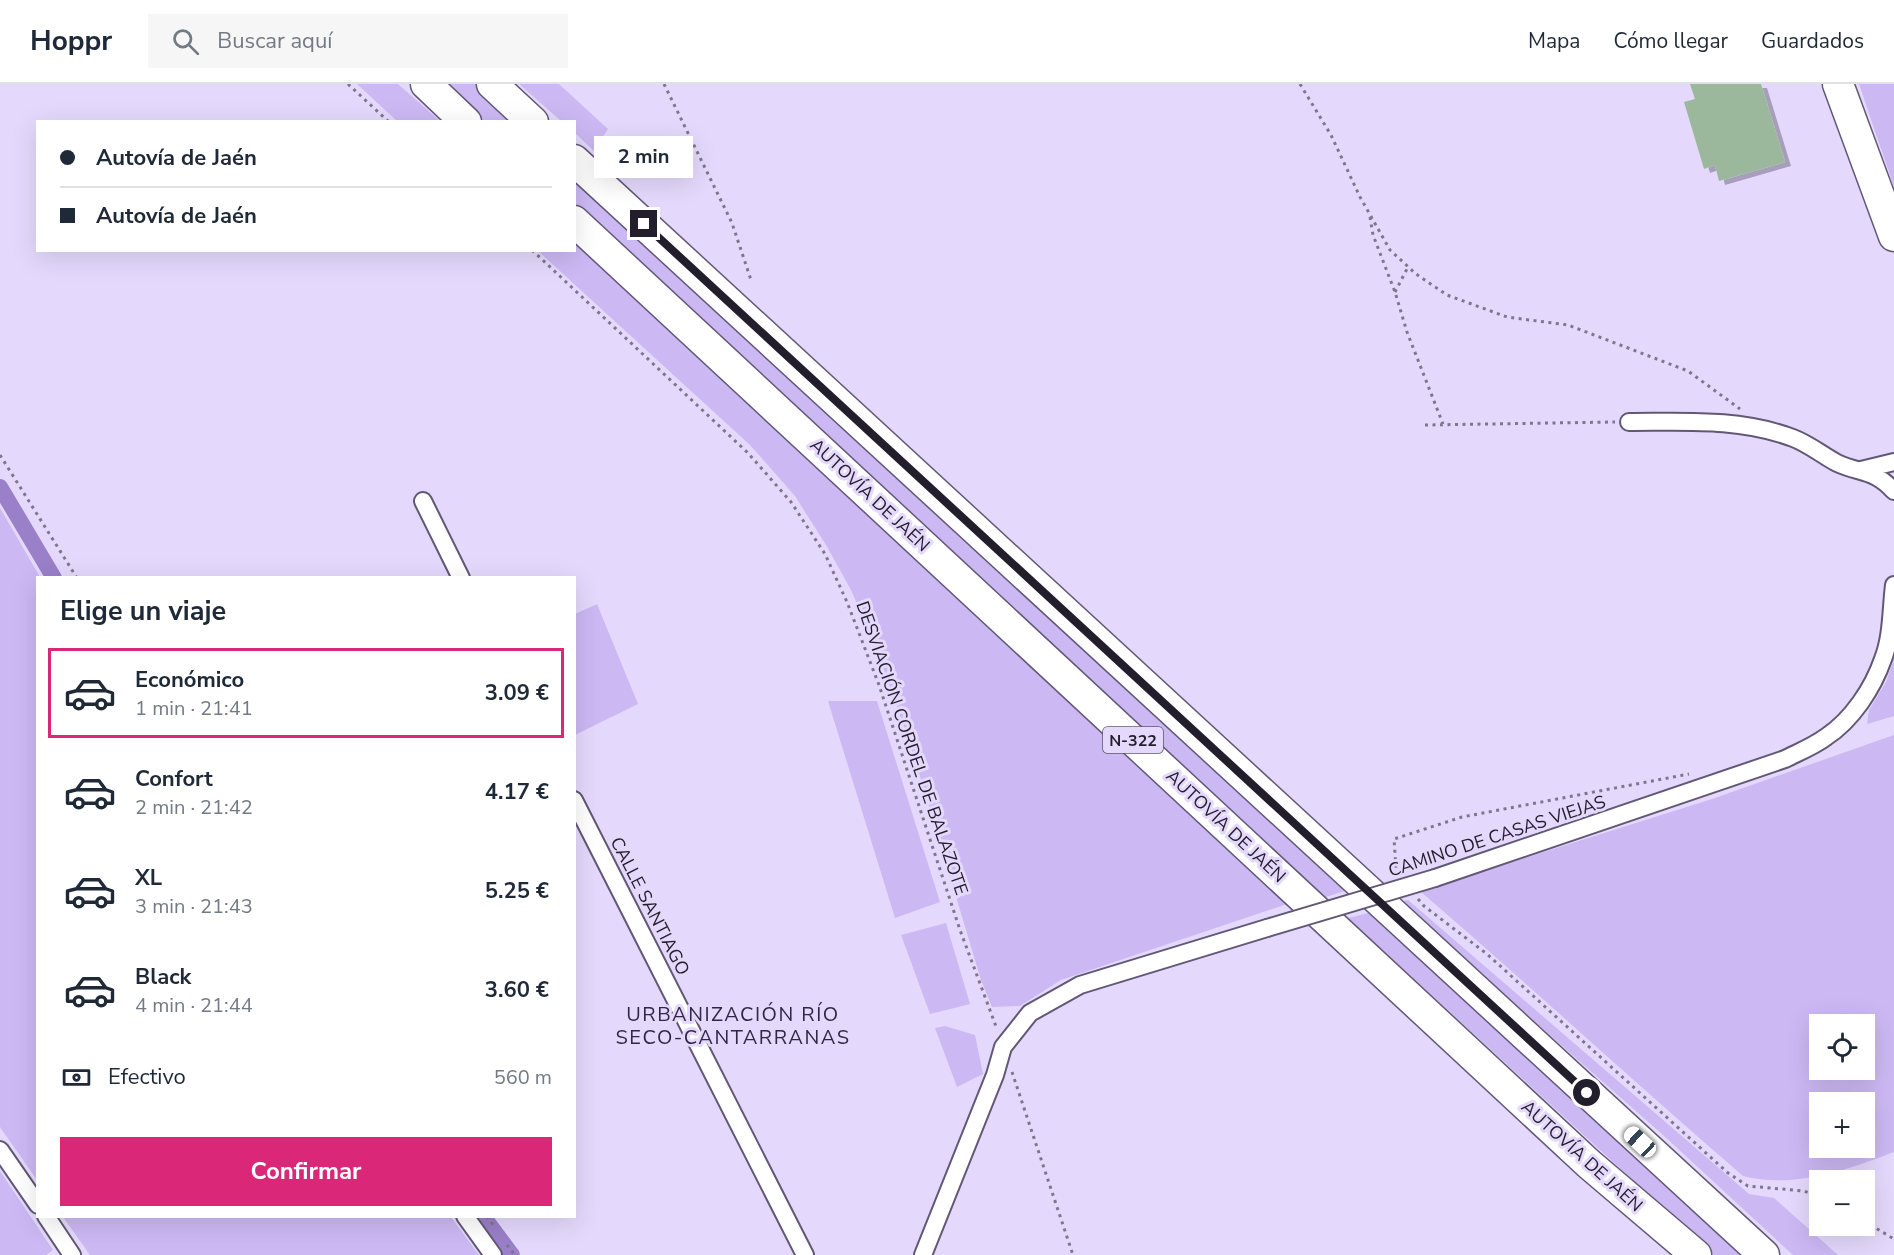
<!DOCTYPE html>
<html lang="es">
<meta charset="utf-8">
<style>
:root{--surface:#fff;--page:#f6f6f7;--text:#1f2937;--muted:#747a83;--line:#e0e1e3;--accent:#db2777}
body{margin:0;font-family:"Nunito Sans",sans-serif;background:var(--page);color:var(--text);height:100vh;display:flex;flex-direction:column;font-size:22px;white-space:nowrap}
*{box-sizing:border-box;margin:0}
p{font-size:20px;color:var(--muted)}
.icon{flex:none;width:33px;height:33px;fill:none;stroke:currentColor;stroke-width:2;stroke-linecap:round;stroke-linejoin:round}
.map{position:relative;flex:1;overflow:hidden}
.side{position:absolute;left:36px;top:492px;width:540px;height:642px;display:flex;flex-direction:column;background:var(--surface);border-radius:0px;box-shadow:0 6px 24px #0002}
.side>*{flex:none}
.guide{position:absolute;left:36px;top:36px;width:540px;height:132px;border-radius:0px;box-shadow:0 6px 24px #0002;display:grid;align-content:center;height:132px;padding:0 24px;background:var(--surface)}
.tools{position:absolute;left:1809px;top:930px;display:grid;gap:12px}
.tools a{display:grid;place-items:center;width:66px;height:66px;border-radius:0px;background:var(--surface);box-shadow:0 6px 24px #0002;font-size:30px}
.end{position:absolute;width:27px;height:27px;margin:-14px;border:8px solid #231e2b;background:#fff;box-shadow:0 0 0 3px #fff}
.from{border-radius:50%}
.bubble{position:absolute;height:42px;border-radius:0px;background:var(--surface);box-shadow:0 6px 24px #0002;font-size:20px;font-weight:700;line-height:42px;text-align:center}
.car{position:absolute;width:18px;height:36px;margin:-18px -9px;border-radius:8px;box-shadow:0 0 4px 2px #0007;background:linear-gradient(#fff 24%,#345 0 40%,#fff 0 76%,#345 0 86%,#fff 0)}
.guide b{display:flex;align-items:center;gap:21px;height:57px;font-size:22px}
.guide b+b{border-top:2px solid var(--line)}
.guide i{width:15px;height:15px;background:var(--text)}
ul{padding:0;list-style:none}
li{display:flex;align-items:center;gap:18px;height:90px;margin:0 12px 9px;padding:0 12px;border:3px solid transparent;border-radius:0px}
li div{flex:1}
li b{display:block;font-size:22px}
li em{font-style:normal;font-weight:700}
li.current{border-color:var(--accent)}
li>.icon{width:54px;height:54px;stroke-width:1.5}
h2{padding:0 24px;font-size:27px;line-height:72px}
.pay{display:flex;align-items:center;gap:15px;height:66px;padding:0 24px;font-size:22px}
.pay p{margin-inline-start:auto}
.button{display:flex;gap:12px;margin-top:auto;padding:12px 24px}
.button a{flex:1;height:69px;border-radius:0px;background:var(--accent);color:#fff;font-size:24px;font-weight:700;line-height:69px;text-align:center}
header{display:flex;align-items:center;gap:36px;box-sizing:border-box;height:84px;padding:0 30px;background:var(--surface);border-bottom:2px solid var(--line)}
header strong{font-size:28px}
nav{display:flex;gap:33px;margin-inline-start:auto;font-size:21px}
.search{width:420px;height:54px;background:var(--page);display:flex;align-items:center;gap:15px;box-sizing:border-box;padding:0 21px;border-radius:0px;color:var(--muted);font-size:22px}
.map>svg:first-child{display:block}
.green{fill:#ccb8f3;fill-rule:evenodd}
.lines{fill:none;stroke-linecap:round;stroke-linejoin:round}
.canal{stroke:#9a7fc9;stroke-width:16}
.building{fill:#9cb89c;filter:url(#shadow)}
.street-casing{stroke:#625876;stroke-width:20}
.highway-casing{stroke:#625876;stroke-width:33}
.path{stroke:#7e768d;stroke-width:3;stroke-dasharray:3 4.5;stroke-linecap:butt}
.street{stroke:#fff;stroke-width:16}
.highway{stroke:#fff;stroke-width:30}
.street-bridge-casing{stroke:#625876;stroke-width:20;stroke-linecap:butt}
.street-bridge{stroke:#fff;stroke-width:16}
.route{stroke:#231e2b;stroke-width:8}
.labels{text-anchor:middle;stroke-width:6;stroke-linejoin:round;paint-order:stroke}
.shield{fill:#e4d9fc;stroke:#5d566a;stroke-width:1.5}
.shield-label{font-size:16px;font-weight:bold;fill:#231e2b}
.street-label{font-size:18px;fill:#231e2b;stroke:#e4d9fc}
.neighbourhood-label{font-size:20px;letter-spacing:1.5px;fill:#312742;stroke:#e4d9fc}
</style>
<header>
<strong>Hoppr</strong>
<div class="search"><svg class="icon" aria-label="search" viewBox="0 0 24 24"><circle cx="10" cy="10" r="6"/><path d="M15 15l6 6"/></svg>Buscar aquí</div>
<nav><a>Mapa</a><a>Cómo llegar</a><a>Guardados</a></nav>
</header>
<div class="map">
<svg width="1894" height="1171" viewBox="0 0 1894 1171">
<defs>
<filter id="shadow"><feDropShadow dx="6" dy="4" stdDeviation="0" flood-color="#0004"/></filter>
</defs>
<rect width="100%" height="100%" fill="#e4d9fc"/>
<path class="green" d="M 357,0 L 398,0 L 440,37 L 397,37 Z
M 440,0 L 477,0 L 518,37 L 481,37 Z
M 519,0 L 559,0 L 608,45 L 594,67 L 575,49 L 574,38 L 561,37 Z
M 1859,0 L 1894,0 L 1894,103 Z
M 574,89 L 1351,805 L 1323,814 L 575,124 Z
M 575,158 L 679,252 L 1293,818 L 1061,896 L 1020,922 L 992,923 L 981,896 L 912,666 L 877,566 L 851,506 L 826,461 L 795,412 L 750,361 L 538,167 L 574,166 Z
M 0,424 L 40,493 L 38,494 L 37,1096 L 0,1043 Z
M 597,520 L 638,620 L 575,651 L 575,530 Z
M 1894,575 L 1894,632 L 1867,640 L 1869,626 L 1886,598 Z
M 828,617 L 877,617 L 940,818 L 895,834 Z
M 1894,651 L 1894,1068 C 1847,1086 1794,1105 1743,1092 C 1634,998 1529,901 1420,807 L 1712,715 ZM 1820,940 L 1864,940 L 1864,986 L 1820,986 ZM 1820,1018 L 1864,1018 L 1864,1064 L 1820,1064 Z
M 1408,816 L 1749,1110 L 1774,1114 L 1838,1171 L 1793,1171 L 1663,1051 L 1399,818 Z
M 1376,827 L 1752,1171 L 1714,1171 L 1348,834 Z
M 946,839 L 970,920 L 930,930 L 901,851 Z
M 945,942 L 975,951 L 983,990 L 957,1003 L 935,944 Z
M 0,1087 L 53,1166 L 46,1171 L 0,1171 Z
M 63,1133 L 451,1133 L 479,1171 L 90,1171 Z"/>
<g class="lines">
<path class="canal" d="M 0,403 L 54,494
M 483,1132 L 512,1171"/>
</g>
<path class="building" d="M 1690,0 L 1761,0 L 1785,78 L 1719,97 L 1715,81 L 1704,85 L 1684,18 L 1695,15 Z"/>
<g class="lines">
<g class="street-casing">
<path id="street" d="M 1629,338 C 1684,338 1740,334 1793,354 C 1809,360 1822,371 1837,379 C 1861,390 1874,385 1894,407
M 1861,386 L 1894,378
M 423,417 L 461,494
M 574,716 L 805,1171
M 1435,794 L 1785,675 C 1799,668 1814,662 1826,653 C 1852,636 1873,604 1883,575 C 1892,552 1891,525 1894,501
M 0,1066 L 38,1121
M 46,1132 L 72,1171
M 465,1132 L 493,1171
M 923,1171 L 995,991 L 1003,963 L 1030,929 L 1080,901 L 1267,844"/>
</g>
<g class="highway-casing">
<path id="highway" d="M 426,0 L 466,38
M 492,0 L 533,38
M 1838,0 L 1894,152
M 574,76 L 1764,1171
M 574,137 L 1589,1080 L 1696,1171"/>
</g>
<path class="path" d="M 348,0 L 389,38
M 664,0 L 732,139 L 751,196
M 1300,0 L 1331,51 L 1360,113 L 1390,166 L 1416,190 L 1447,211 L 1507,233 L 1568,241 L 1688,287 L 1740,325
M 1370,133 L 1373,151 L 1395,208 L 1407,248 L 1443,340
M 532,166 L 748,369 L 791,418 L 825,470 L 847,518 L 879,601 L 960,846 L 997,945
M 1395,208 L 1408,183
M 1425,341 L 1615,338
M 0,371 L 77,494
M 1400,790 L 1396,784 L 1394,755 L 1462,733 L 1689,690
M 1418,815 L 1424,822 L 1487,870 L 1728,1089 L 1748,1102 L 1804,1107 L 1820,1113
M 1012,988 L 1073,1171
M 487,1132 L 495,1144
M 1864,1137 L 1894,1155
M 507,1161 L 515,1171"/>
<use href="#street" class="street"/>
<use href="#highway" class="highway"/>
<g class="street-bridge-casing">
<path id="street-bridge" d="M 1267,844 L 1435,794"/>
</g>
<use href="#street-bridge" class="street-bridge"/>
</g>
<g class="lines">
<path class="route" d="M 644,140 L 1587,1009"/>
</g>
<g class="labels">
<rect class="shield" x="1103" y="643" width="60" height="26" rx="4.5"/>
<g class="shield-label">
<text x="1133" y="662">N-322</text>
</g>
<g class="street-label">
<text transform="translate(870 411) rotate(43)" y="6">AUTOVÍA DE JAÉN</text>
<text transform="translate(912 664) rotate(71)" y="6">DESVIACIÓN CORDEL DE BALAZOTE</text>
<text transform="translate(1226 742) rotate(43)" y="6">AUTOVÍA DE JAÉN</text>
<text transform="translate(1497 752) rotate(-18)" y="6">CAMINO DE CASAS VIEJAS</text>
<text transform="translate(650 822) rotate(63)" y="6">CALLE SANTIAGO</text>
<text transform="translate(1582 1072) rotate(42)" y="6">AUTOVÍA DE JAÉN</text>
</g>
<g class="neighbourhood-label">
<text x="733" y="937">URBANIZACIÓN RÍO<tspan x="733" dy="23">SECO-CANTARRANAS</tspan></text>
</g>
</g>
</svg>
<div class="tools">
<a><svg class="icon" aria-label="locate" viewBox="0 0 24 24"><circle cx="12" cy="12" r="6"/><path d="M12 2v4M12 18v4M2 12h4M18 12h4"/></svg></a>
<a>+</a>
<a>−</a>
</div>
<i class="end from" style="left:1587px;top:1009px"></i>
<i class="end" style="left:644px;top:140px"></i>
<div class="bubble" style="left:594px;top:52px;width:99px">2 min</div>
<i class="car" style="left:1640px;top:1058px;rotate:313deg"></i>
<div class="guide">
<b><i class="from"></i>Autovía de Jaén</b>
<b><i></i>Autovía de Jaén</b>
</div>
<section class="side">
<h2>Elige un viaje</h2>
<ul>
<li class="current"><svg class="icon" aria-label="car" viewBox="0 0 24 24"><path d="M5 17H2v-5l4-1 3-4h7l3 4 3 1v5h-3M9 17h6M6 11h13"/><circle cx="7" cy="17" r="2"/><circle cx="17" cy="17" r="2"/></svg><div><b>Económico</b><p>1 min · 21:41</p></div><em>3.09 €</em></li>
<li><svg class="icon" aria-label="car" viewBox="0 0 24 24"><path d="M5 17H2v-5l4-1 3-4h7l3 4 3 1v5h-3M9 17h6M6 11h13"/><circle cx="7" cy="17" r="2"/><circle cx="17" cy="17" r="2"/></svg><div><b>Confort</b><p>2 min · 21:42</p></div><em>4.17 €</em></li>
<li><svg class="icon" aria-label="car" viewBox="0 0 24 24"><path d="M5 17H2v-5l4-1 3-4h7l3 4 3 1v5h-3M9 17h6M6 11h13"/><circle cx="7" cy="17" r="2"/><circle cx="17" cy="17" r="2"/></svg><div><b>XL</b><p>3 min · 21:43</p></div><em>5.25 €</em></li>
<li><svg class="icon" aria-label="car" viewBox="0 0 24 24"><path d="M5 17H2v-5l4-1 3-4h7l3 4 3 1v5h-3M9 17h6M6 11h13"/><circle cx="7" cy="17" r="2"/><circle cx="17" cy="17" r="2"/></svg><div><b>Black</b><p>4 min · 21:44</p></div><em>3.60 €</em></li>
</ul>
<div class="pay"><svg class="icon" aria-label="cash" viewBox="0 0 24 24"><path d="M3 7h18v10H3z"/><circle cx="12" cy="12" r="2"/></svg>Efectivo<p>560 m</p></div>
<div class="button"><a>Confirmar</a></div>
</section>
</div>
